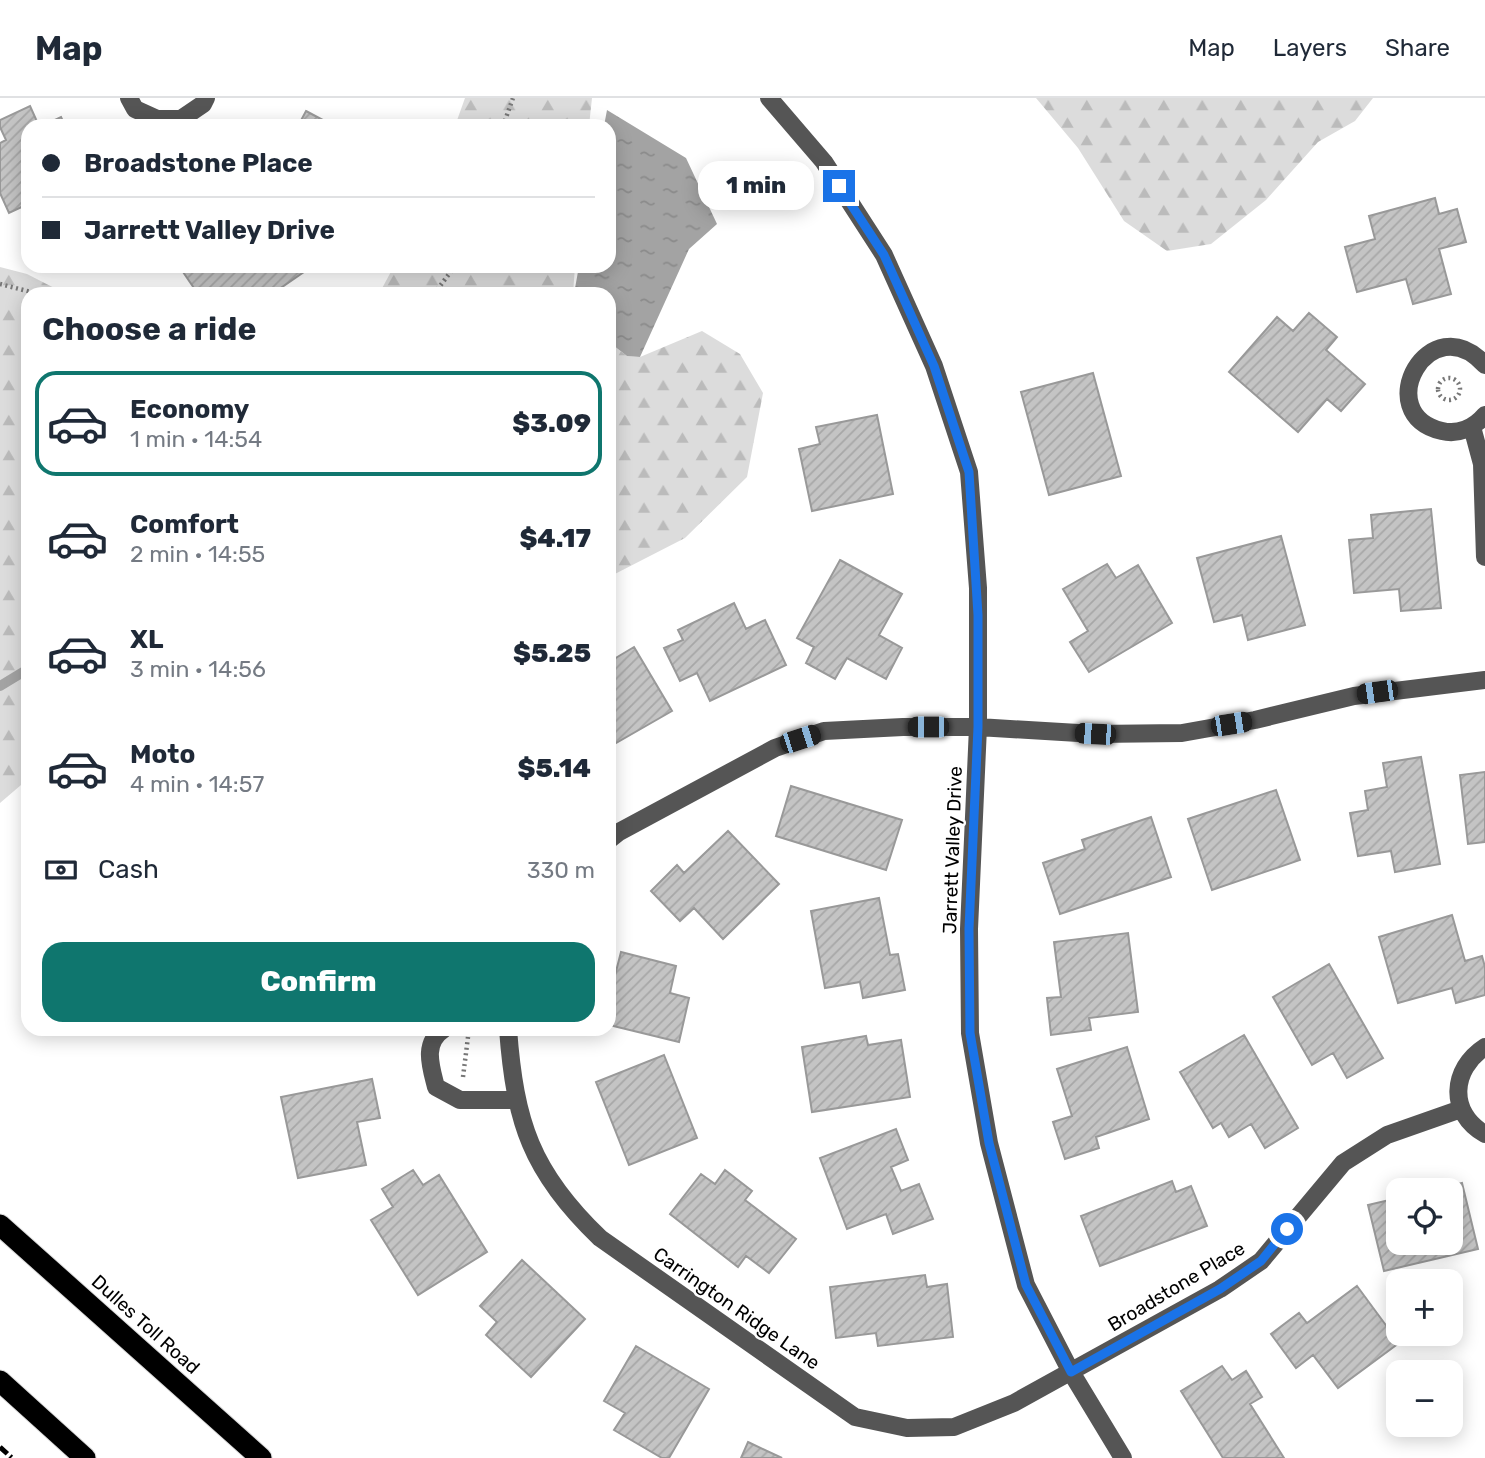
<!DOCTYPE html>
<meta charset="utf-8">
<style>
:root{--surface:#fff;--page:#f2f2f3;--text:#1f2937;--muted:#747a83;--line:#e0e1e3;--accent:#0f766e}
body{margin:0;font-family:Rubik,sans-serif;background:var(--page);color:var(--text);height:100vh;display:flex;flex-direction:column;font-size:26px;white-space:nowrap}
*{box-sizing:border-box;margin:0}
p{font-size:23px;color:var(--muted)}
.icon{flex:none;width:38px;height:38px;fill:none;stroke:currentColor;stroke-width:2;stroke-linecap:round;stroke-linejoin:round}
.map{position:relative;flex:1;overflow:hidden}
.panel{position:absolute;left:21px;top:189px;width:595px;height:749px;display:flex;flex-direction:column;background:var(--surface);border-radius:21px;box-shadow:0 4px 18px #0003}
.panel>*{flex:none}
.hud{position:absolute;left:21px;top:21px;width:595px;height:154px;border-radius:21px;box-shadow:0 4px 18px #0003;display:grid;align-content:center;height:154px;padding:0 21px;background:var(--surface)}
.fabs{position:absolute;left:1386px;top:1080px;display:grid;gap:14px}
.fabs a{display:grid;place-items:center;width:77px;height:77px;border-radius:14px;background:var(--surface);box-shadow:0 4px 18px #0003;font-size:35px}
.end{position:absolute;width:32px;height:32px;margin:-16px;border:9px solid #1a73e8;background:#fff;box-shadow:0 0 0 4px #fff}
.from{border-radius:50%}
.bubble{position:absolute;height:49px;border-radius:21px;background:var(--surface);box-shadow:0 4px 18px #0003;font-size:23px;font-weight:800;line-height:49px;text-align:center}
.car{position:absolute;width:21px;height:42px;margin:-21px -10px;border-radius:9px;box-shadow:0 0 5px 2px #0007;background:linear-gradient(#222 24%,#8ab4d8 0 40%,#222 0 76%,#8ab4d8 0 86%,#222 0)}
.hud b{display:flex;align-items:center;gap:24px;height:66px;font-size:26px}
.hud b+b{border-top:2px solid var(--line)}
.hud i{width:18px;height:18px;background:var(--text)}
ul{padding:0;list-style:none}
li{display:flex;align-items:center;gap:21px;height:105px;margin:0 14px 10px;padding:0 7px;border:4px solid transparent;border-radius:21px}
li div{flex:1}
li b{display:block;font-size:26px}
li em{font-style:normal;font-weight:800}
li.current{border-color:var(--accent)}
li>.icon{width:63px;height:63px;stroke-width:1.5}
h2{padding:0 21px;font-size:32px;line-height:84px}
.pay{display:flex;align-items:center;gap:18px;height:77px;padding:0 21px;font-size:26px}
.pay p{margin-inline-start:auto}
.cta{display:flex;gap:14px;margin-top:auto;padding:14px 21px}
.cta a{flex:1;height:80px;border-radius:21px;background:var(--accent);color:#fff;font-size:28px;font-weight:800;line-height:80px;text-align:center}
header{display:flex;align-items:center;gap:42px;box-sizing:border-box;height:98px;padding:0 35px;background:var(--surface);border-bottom:2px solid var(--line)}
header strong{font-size:33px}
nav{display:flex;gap:38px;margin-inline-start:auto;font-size:24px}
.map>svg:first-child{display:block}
.forest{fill:url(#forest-firs)}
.water{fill:url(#water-ripples)}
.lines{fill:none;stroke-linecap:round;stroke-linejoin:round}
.stream{stroke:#a3a3a3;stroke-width:10}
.building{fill:url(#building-hatch);stroke:#999;stroke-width:2}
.highway-casing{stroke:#dbdbdb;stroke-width:23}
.path{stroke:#777;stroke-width:4.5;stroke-dasharray:2 3.5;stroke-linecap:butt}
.minor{stroke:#555;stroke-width:18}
.highway{stroke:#000;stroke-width:21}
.rail{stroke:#000;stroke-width:5;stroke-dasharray:10 3.5 2 3.5;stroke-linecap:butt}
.route{stroke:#1a73e8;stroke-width:9}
.labels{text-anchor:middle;stroke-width:5;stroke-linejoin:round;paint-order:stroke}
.street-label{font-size:19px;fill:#000;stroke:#fff}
</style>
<header>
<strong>Map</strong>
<nav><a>Map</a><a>Layers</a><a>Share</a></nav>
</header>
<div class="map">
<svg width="1485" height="1360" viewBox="0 0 1485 1360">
<defs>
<pattern id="forest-firs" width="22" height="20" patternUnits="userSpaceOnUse" patternTransform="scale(1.75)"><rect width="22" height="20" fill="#dcdcdc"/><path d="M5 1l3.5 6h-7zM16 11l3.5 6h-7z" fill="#bbb"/></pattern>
<pattern id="water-ripples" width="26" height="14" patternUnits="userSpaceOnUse" patternTransform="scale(1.75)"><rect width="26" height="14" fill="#a3a3a3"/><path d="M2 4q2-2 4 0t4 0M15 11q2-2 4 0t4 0" fill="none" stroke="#8b8b8b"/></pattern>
<pattern id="building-hatch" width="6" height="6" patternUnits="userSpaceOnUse" patternTransform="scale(1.75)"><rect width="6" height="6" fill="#c4c4c4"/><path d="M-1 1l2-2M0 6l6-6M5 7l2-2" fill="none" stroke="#a7a7a7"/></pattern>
</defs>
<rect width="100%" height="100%" fill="#fff"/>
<path class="forest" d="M 465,0 L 592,0 L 589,28 L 455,28 Z
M 1036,0 L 1373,0 L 1355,23 L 1318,44 L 1266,102 L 1211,146 L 1167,153 L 1124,123 L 1078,50 Z
M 394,168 L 575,168 L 573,196 L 379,196 Z
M 0,169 L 27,176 L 66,196 L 28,196 L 28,681 L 0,705 Z
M 702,233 L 740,256 L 763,295 L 747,379 L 685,440 L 609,479 L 609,244 L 627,258 L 640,259 Z"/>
<path class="water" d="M 607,12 L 686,60 L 717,126 L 689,151 L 640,259 L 627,258 L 609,244 L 609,196 L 574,196 L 579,168 L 609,168 L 609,28 L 604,28 Z"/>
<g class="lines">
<path class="stream" d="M 0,588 L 28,571"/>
</g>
<path class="building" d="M 30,8 L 39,28 L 28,28 L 28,106 L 9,115 L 0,95 L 0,45 L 6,42 L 0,29 L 0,22 Z
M 306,13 L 334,28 L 298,28 Z
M 61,19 L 65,28 L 42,28 Z
M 1435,100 L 1439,116 L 1457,111 L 1466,144 L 1439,151 L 1451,196 L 1413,206 L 1406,181 L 1357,194 L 1345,149 L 1375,141 L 1369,118 Z
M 179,168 L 310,168 L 311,169 L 272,196 L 198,196 Z
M 1309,215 L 1337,239 L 1326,252 L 1365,286 L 1341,313 L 1327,301 L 1298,334 L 1229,274 L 1277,219 L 1293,233 Z
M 1093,275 L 1121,378 L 1049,397 L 1021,294 Z
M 877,317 L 893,396 L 812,413 L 799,351 L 820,346 L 816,329 Z
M 1431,411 L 1441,510 L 1401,513 L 1399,491 L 1354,495 L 1349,442 L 1373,440 L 1371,417 Z
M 1281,438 L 1305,527 L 1248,542 L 1242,517 L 1214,524 L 1197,460 Z
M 840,462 L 902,496 L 879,537 L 902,550 L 886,581 L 847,560 L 835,581 L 806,565 L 814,549 L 797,540 Z
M 1107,466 L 1116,480 L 1138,467 L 1172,525 L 1089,574 L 1070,544 L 1088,533 L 1063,491 Z
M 734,505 L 746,531 L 765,522 L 786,567 L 710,603 L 697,575 L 680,583 L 664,550 L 683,542 L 678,532 Z
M 634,549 L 672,613 L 609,649 L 609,564 Z
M 1421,659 L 1440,766 L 1395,774 L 1391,753 L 1358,758 L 1350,715 L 1368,712 L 1365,693 L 1387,689 L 1383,665 Z
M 1485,674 L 1485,744 L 1468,746 L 1460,677 Z
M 791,688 L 902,722 L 886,772 L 776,738 Z
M 1276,692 L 1300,762 L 1212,792 L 1188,721 Z
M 1151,719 L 1171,779 L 1060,816 L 1043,765 L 1085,751 L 1082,742 Z
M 728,733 L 779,786 L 723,841 L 694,810 L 680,823 L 651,793 L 677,767 L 684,775 Z
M 879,800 L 890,857 L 898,856 L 905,892 L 863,900 L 860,884 L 825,890 L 811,813 Z
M 1452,817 L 1465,863 L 1482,858 L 1485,869 L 1485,897 L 1456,905 L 1452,890 L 1398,905 L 1379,839 Z
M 1128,835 L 1138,914 L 1089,920 L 1091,932 L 1051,937 L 1047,900 L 1061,899 L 1054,844 Z
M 621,854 L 676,868 L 670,895 L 689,900 L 679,944 L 609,927 L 609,888 L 612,889 Z
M 1329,866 L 1383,960 L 1347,980 L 1333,955 L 1312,967 L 1273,899 Z
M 160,931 L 192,931 L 192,933 Z
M 1244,937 L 1298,1030 L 1265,1050 L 1251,1026 L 1229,1039 L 1221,1025 L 1213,1030 L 1180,974 Z
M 866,938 L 868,947 L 901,942 L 910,999 L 812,1014 L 802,949 Z
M 1127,949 L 1149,1021 L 1096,1039 L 1099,1050 L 1065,1061 L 1053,1024 L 1072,1018 L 1057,971 Z
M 664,957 L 697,1040 L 629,1067 L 596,984 Z
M 372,981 L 380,1020 L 357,1024 L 366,1067 L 298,1080 L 281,999 Z
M 896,1031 L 908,1062 L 891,1069 L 901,1093 L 919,1086 L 933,1121 L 893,1136 L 886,1116 L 847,1131 L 820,1060 Z
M 413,1072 L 423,1087 L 439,1077 L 487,1154 L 418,1197 L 371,1122 L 393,1109 L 382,1091 Z
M 725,1072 L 752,1093 L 745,1102 L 796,1141 L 769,1175 L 746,1158 L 738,1169 L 670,1116 L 701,1076 L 715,1086 Z
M 1172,1083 L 1176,1094 L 1191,1088 L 1207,1128 L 1100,1168 L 1081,1118 Z
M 1462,1085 L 1478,1151 L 1384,1173 L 1368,1107 L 1398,1100 L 1398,1144 L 1451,1144 L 1451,1092 L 1432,1092 Z
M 522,1162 L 585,1221 L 531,1279 L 486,1237 L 497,1224 L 480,1208 Z
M 925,1177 L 927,1189 L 947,1186 L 953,1239 L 878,1248 L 876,1235 L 836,1240 L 830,1189 Z
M 1357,1188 L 1399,1245 L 1338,1290 L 1313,1257 L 1296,1270 L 1271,1236 L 1299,1215 L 1307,1225 Z
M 636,1248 L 709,1291 L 669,1360 L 662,1360 L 614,1332 L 625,1315 L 604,1303 Z
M 1222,1268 L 1232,1282 L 1246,1273 L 1262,1299 L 1250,1306 L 1284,1360 L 1223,1360 L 1181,1293 Z
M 748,1344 L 782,1360 L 741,1360 Z"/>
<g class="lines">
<g class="highway-casing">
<path id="highway" d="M 0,1127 L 261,1360
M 0,1283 L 85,1360"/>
</g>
<path class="path" d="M 503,28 L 513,0
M 0,186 L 39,196
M 434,196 L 455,168
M1438 291a11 11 0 1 1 22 0a11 11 0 1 1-22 0Z
M 463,979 L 468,939"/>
<path class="minor" d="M 129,0 L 135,11 L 157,21 L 181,21 L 203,6 L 206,0
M 769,0 L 824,64 L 884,157 L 934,268 L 969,374 L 978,490 L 978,629 L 969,831 L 970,935 L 989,1045 L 1026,1187 L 1071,1274 L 1123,1360
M 1485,267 C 1430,206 1369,316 1442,333 C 1458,337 1474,330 1485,317
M 1472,329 L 1482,366 L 1485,459
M 609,742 L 619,734 L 775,650 L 824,633 L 903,629 L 978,629 L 1095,636 L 1182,635 L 1255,622 L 1354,598 L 1485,582
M 444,931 C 422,945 431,969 436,989 L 460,1002 L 517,1002
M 508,931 C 515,1024 531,1074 600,1140 L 855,1319 L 907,1330 L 954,1329 L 1014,1305 L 1220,1191 L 1261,1163 L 1343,1065 L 1387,1037 L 1461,1011
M 1485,949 C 1451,971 1448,1015 1485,1036"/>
<use href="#highway" class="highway"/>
<path class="rail" d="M 0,1349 L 12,1360"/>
</g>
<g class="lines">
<path class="route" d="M 839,88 L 884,157 L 934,268 L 969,374 L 978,517 L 978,629 L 969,831 L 970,935 L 989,1045 L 1026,1187 L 1071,1274 L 1220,1191 L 1261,1163 L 1287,1131"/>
</g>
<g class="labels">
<g class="street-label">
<text transform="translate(952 752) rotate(-88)" y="7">Jarrett Valley Drive</text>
<text transform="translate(1176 1188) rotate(-31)" y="7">Broadstone Place</text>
<text transform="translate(737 1210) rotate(35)" y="7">Carrington Ridge Lane</text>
<text transform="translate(146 1226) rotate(42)" y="7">Dulles Toll Road</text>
</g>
</g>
</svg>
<div class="fabs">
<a><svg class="icon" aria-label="locate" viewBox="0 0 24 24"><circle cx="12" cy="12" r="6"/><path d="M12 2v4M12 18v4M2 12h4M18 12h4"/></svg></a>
<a>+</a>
<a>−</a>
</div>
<i class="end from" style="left:1287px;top:1131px"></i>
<i class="end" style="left:839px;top:88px"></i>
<div class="bubble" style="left:698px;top:63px;width:116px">1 min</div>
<i class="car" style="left:1377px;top:594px;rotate:262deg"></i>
<i class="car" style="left:1231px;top:626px;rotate:81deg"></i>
<i class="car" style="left:928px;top:629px;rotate:270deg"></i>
<i class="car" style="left:1095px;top:636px;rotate:273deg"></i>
<i class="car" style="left:800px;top:641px;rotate:72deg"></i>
<div class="hud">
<b><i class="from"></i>Broadstone Place</b>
<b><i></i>Jarrett Valley Drive</b>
</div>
<section class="panel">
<h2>Choose a ride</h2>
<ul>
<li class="current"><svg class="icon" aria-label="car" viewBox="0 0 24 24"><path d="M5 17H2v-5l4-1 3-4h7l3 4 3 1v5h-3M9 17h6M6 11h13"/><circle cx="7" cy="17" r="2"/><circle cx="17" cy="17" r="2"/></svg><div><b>Economy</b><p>1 min · 14:54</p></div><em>$3.09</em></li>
<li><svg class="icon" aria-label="car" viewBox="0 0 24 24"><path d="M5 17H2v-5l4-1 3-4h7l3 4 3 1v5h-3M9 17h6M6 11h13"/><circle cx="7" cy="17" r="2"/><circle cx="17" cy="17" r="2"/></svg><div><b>Comfort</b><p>2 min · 14:55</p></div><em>$4.17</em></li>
<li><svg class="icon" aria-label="car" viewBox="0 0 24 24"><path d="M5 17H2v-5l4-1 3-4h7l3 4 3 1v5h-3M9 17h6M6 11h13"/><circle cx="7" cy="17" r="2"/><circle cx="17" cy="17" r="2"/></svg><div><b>XL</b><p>3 min · 14:56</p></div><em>$5.25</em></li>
<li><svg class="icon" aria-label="car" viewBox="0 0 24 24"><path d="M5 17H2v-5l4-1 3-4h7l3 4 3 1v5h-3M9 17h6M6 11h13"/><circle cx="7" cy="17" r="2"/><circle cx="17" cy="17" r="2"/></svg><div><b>Moto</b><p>4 min · 14:57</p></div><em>$5.14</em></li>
</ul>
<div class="pay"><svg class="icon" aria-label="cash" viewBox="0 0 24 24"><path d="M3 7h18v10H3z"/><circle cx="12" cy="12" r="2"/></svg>Cash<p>330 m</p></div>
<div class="cta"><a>Confirm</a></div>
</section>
</div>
